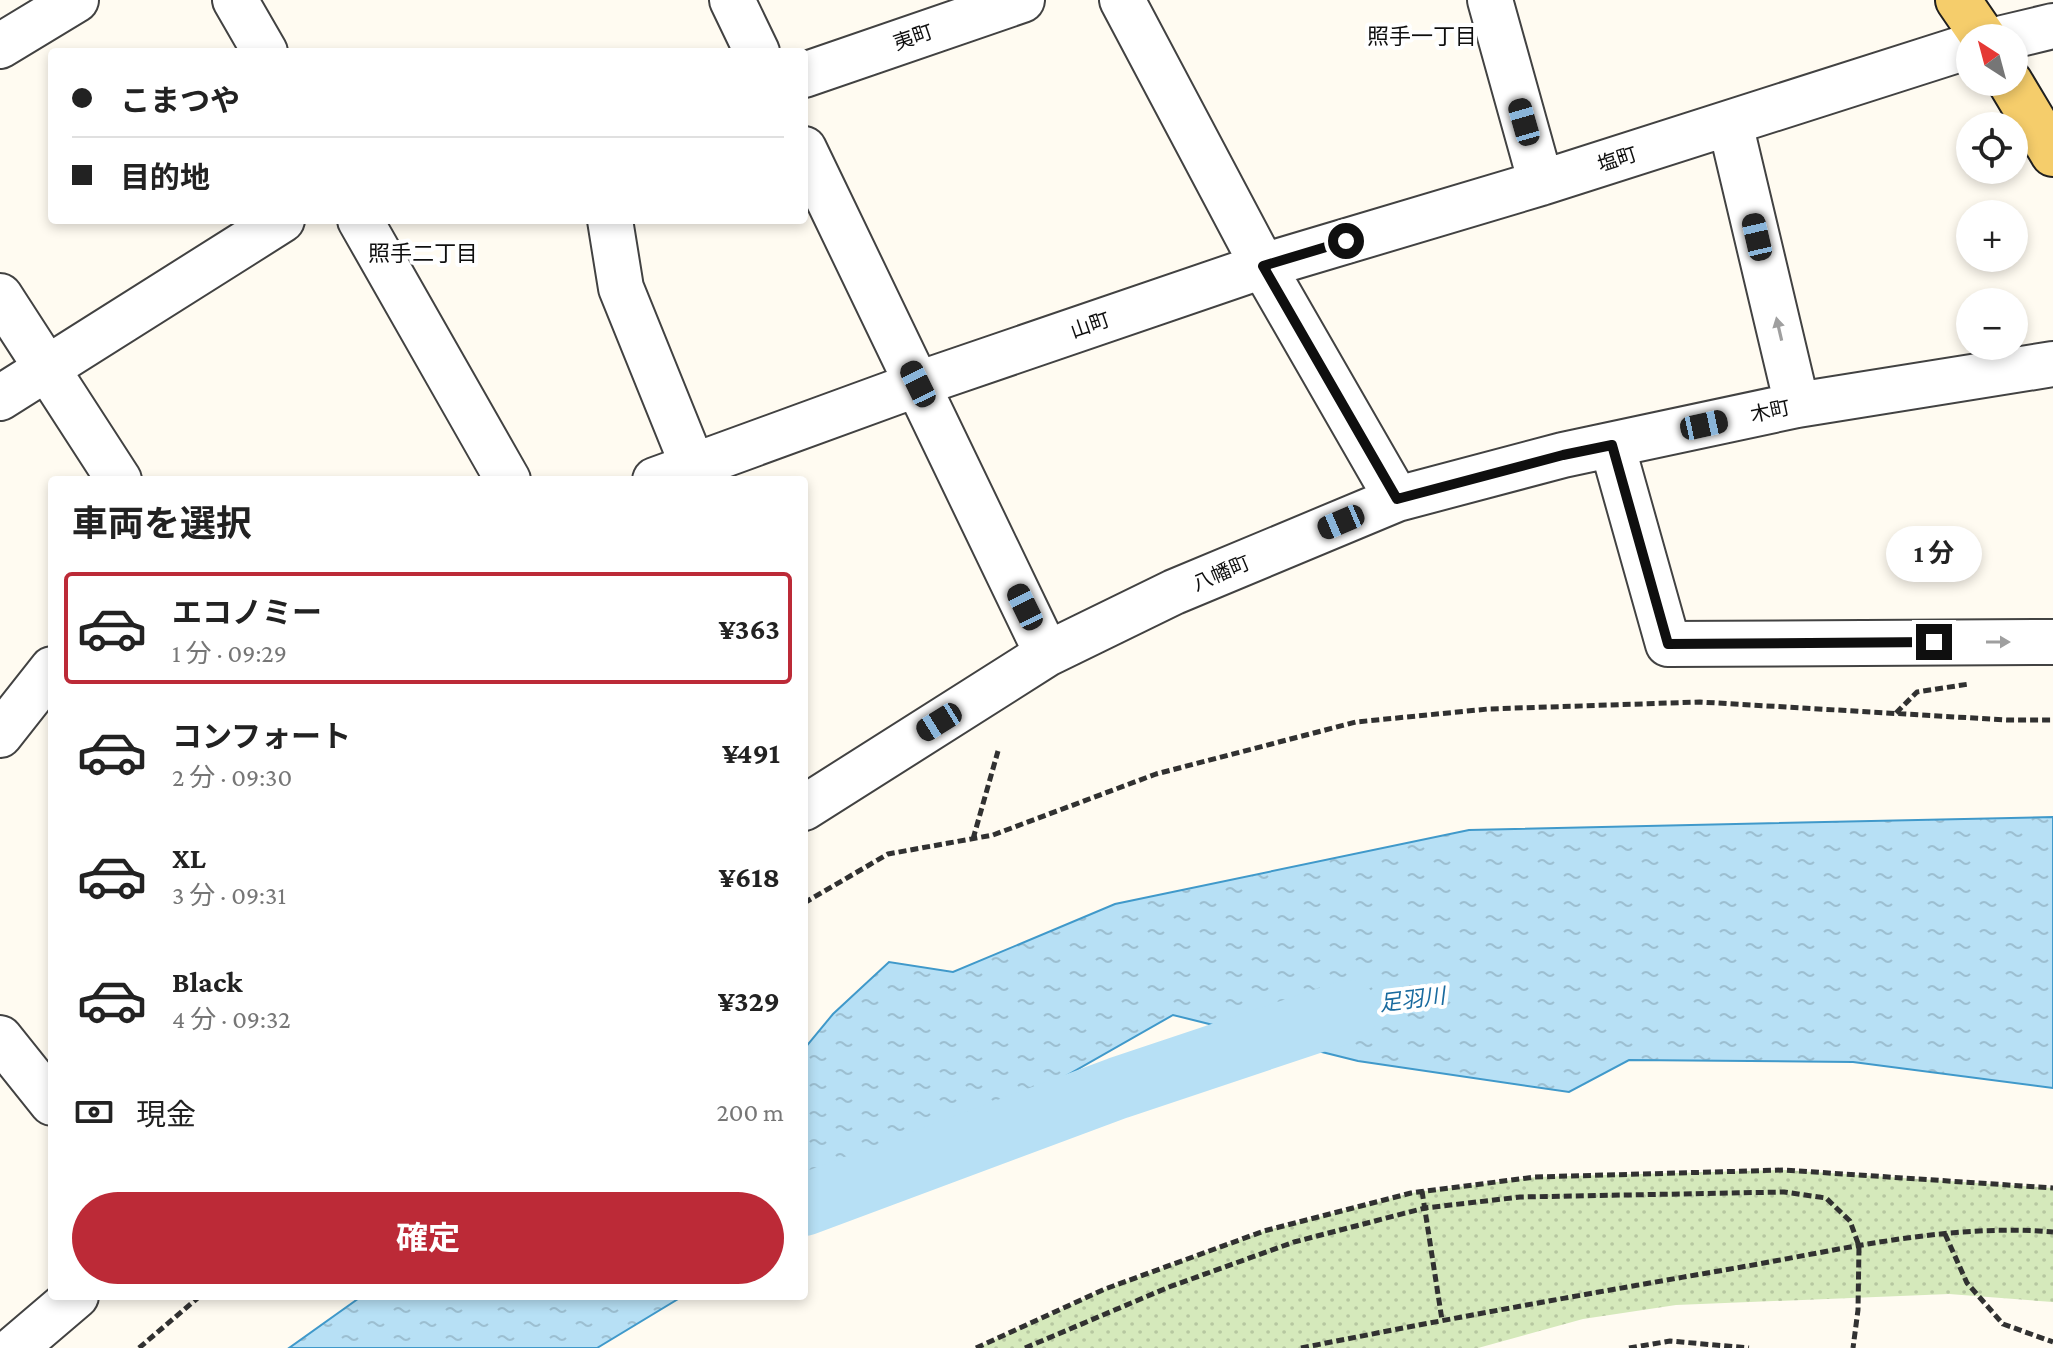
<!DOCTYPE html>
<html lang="ja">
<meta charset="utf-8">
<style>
:root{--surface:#fff;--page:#f6f6f6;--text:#222;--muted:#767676;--line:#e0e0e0;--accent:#bc2a37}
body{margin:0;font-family:"Crimson Pro","Noto Sans JP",serif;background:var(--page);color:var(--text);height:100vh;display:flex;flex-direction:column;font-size:30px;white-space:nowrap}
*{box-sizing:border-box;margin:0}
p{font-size:26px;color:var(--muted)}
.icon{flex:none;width:44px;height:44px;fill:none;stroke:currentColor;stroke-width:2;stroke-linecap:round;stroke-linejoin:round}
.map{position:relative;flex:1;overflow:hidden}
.drawer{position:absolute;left:48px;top:476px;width:760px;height:824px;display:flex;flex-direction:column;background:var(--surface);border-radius:8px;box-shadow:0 4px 12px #0003}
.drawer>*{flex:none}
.guide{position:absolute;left:48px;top:48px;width:760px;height:176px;border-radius:8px;box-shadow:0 4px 12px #0003;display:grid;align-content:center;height:176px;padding:0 24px;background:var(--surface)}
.needle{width:52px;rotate:324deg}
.tools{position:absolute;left:1956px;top:24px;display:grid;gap:16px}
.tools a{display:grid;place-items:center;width:72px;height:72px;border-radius:50%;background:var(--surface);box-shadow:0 4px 12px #0003;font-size:40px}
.end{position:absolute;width:36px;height:36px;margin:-18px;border:10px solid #0f0f0f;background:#fff;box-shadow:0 0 0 4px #fff}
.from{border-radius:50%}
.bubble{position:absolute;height:56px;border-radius:28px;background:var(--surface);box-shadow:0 4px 12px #0003;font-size:26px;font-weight:700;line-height:56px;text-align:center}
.car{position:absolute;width:24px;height:48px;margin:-24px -12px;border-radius:10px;box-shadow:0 0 6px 2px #0007;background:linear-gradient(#222 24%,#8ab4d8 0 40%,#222 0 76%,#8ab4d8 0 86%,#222 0)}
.guide b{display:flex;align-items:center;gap:28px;height:76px;font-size:30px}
.guide b+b{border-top:2px solid var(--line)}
.guide i{width:20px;height:20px;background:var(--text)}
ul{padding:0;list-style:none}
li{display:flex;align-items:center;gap:24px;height:112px;margin:0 16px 12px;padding:0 8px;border:4px solid transparent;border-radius:8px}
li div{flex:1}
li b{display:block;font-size:30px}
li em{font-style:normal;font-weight:700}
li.selected{border-color:var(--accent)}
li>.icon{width:72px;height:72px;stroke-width:1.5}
h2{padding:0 24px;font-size:36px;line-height:96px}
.pay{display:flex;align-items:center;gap:20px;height:88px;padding:0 24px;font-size:30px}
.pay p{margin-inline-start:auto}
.cta{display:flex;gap:16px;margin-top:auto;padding:16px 24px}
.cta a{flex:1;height:92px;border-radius:48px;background:var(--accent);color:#fff;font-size:32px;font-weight:700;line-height:92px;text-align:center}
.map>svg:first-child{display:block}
.grass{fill:url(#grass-dots)}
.water{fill:url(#water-ripples);stroke:#4099ca;stroke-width:2}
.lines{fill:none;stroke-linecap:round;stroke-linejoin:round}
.river{stroke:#b7e0f5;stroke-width:62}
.minor-casing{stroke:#424242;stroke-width:48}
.major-casing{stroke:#202020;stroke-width:48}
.path{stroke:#313131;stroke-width:5;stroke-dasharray:8 4;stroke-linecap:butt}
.minor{stroke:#fff;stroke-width:44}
.major{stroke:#f5cd6b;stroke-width:44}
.oneway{fill:#9f9f9f}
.route{stroke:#0f0f0f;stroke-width:10}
.labels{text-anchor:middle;stroke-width:8;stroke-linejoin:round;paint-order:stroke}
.street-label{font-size:20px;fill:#0f0f0f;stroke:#fff}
.neighbourhood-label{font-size:22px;fill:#0f0f0f;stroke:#fff}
.water-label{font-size:22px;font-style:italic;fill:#1a6b9f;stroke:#fff}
</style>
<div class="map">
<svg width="2053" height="1348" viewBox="0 0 2053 1348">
<defs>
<pattern id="grass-dots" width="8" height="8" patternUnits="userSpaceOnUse" patternTransform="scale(2)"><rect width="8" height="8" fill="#d5e9bb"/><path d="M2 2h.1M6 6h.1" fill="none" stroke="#b6c7a0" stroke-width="1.8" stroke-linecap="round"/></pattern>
<pattern id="water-ripples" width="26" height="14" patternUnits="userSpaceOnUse" patternTransform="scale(2)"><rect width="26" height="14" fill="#b7e0f5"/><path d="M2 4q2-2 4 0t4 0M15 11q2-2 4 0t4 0" fill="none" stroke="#9cbfd1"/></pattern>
</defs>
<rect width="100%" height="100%" fill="#fffbf1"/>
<path class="grass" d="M 1784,1170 L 2053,1188 L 2053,1302 L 1949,1294 L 1676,1305 L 1583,1319 L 1478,1348 L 976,1348 L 1105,1289 L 1264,1231 L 1411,1193 L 1535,1177 Z"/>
<path class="water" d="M 2053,817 L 2053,1088 L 1853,1062 L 1629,1060 L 1569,1092 L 1358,1061 L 1173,1015 L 804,1225 L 804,1049 L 833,1014 L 889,962 L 953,972 L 1115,904 L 1469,830 Z
M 362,1296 L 683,1296 L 597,1348 L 289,1348 Z"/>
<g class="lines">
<path class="river" d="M 804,1205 L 1118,1088 L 1348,1011"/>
<g class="minor-casing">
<path id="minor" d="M 235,0 L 265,52
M 732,0 L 757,52
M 1122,0 L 1263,266 L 1397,499
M 1490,0 L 1541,183
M 2003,38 L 2053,26
M 0,46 L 76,0
M 804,75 L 1022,0
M 1730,123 L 1797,405
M 804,149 L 1047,654
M 360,220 L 508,480
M 610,220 L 621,288 L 693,466
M 0,296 L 119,480
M 0,398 L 282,220
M 1612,445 L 1668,644 L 2053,642
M 655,480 L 918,384 L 1263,266 L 1541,183 L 1970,46
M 0,735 L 52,669
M 804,808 L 1047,654 L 1174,592 L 1397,499 L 1563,455 L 1797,405 L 2053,364
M 0,1038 L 52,1103
M 15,1348 L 76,1296"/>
</g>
<g class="major-casing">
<path id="major" d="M 1958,0 L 1984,38
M 2010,82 L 2053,154"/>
</g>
<path class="path" d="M 1896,713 L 1917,692 L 1969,684
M 973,839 L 998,751
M 804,903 L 888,854 L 993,835 L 1156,774 L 1356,722 L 1488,709 L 1700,702 L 2007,720 L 2053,720
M 1422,1191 L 1442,1320
M 1945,1234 L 1967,1283 L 2003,1324 L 2053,1342
M 139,1348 L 200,1296
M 976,1348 L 1105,1289 L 1264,1231 L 1411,1193 L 1535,1177 L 1784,1170 L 2053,1188
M 1025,1348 L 1169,1287 L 1294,1242 L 1425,1208 L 1520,1197 L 1784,1192 L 1826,1198 L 1850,1221 L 1859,1246 L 1858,1310 L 1853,1348
M 1301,1348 C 1446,1319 1591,1293 1736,1268 C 1840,1250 1947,1223 2053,1232
M 1629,1348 L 1670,1341 L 1749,1348"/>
<use href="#minor" class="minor"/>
<use href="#major" class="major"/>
</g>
<defs><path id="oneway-solid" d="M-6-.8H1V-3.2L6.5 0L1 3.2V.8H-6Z" transform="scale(2)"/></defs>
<g class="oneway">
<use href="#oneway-solid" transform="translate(1779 329) rotate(-103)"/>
<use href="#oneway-solid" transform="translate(1998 642)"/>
</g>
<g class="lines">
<path class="route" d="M 1346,241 L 1263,266 L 1397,499 L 1563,455 L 1612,445 L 1668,644 L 1934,642"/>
</g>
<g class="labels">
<g class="street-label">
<text transform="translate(913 37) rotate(-19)" y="7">夷町</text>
<text transform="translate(1617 159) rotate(-18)" y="7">塩町</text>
<text transform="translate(1090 325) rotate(-19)" y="7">山町</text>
<text transform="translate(1770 411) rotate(-12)" y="7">木町</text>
<text transform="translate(1221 573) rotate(-23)" y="7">八幡町</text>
</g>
<g class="neighbourhood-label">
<text x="1422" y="44">照手一丁目</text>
<text x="423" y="261">照手二丁目</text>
</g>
<g class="water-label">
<text transform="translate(1412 999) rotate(-7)" y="8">足羽川</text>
</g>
</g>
</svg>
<div class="tools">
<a><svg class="needle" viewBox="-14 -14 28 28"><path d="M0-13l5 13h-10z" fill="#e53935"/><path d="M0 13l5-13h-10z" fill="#767676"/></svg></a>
<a><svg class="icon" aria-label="locate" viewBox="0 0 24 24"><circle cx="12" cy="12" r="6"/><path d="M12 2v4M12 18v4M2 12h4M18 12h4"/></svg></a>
<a>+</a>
<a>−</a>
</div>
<i class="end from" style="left:1346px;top:241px"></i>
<i class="end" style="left:1934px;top:642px"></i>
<div class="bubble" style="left:1886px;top:526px;width:96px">1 分</div>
<i class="car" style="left:1524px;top:122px;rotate:344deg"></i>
<i class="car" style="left:1757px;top:237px;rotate:347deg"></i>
<i class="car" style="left:918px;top:384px;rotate:334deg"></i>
<i class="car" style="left:1704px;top:425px;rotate:78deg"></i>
<i class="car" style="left:1341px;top:522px;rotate:247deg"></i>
<i class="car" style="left:1025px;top:607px;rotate:334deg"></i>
<i class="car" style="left:939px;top:722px;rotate:238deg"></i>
<div class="guide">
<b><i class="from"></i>こまつや</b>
<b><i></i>目的地</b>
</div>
<section class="drawer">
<h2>車両を選択</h2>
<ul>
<li class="selected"><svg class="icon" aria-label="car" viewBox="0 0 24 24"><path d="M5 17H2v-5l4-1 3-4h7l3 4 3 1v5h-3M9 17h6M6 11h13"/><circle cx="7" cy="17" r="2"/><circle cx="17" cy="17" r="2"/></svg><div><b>エコノミー</b><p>1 分 · 09:29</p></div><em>¥363</em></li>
<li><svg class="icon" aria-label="car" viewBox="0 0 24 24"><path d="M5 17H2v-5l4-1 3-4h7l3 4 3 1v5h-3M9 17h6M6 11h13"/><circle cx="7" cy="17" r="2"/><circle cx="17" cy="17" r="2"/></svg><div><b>コンフォート</b><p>2 分 · 09:30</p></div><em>¥491</em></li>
<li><svg class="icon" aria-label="car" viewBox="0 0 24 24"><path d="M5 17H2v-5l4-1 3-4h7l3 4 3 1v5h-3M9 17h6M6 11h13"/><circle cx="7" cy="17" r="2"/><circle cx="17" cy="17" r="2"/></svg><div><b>XL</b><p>3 分 · 09:31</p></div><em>¥618</em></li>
<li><svg class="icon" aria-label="car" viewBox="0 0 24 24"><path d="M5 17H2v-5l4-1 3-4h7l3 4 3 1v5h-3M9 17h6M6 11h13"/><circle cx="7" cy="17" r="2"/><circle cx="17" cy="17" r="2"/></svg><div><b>Black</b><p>4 分 · 09:32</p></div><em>¥329</em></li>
</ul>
<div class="pay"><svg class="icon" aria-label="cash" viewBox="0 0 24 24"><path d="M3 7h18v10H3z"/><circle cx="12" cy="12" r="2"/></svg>現金<p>200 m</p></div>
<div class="cta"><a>確定</a></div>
</section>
</div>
